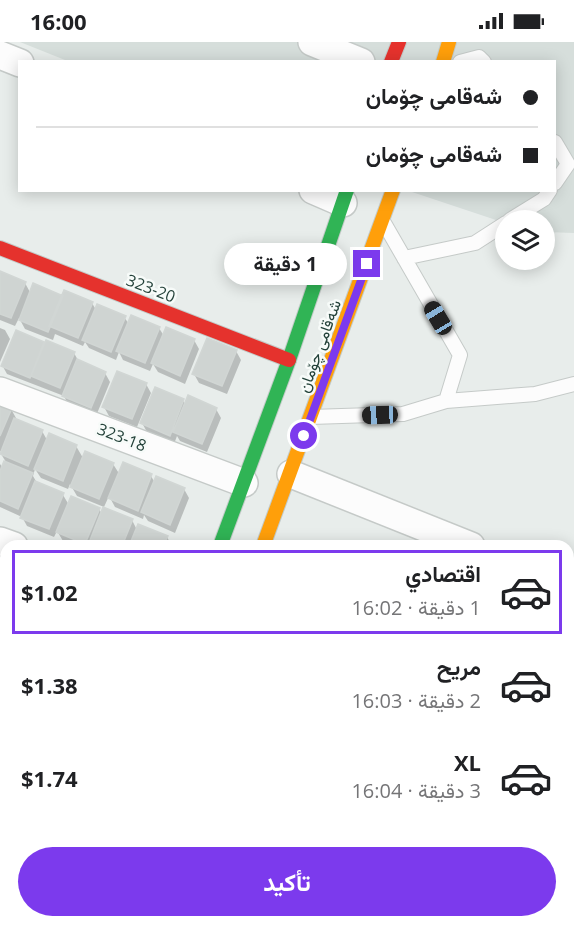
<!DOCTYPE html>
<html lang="ar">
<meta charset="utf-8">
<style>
:root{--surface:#fff;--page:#f6f6f6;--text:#202124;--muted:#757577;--line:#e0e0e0;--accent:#7c3aed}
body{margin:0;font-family:"Open Sans",Vazirmatn,sans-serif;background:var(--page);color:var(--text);direction:rtl;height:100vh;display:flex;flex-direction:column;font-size:22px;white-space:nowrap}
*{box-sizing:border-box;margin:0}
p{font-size:20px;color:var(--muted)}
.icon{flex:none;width:33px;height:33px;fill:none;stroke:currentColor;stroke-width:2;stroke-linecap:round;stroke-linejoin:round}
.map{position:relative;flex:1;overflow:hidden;direction:ltr}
.side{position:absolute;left:0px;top:498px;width:574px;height:388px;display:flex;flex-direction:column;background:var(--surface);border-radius:18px 18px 0 0;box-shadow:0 3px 15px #0003;direction:rtl}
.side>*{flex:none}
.banner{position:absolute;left:18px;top:18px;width:538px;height:132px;border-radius:0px;box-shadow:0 3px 15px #0003;direction:rtl;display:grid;align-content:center;height:132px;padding:0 18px;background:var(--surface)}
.fabs{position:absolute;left:495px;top:168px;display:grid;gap:12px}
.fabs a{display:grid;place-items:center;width:60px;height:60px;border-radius:50%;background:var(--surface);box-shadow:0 3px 15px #0003;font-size:30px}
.end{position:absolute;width:27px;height:27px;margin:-14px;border:8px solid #7c3aed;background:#fff;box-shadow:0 0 0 3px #fff}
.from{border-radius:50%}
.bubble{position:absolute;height:42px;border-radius:21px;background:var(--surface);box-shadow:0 3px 15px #0003;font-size:20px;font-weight:700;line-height:42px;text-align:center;direction:rtl}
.car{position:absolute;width:18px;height:36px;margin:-18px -9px;border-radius:8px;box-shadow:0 0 4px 2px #0007;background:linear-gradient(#222 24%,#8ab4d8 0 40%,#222 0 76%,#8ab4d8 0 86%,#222 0)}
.banner b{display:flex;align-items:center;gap:21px;height:57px;font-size:22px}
.banner b+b{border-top:2px solid var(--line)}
.banner i{width:15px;height:15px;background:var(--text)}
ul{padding:10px 0 0;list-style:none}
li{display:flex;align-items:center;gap:18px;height:84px;margin:0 12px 9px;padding:0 6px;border:3px solid transparent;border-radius:0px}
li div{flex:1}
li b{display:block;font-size:22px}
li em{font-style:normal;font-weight:700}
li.on{border-color:var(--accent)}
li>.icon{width:54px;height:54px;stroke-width:1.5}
.action{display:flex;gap:12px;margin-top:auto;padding:12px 18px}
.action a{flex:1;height:69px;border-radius:36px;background:var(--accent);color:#fff;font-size:24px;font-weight:700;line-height:69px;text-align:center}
.status{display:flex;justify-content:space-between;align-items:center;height:42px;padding:0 30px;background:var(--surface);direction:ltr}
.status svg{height:16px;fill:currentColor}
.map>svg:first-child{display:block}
.built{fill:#d6dedb}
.shadow{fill:#0003}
.building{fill:#cfd4d2;stroke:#d1d6d4;stroke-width:1.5}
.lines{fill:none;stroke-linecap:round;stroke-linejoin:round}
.lane-casing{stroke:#c5cac8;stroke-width:16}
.street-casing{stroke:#c5cac8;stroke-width:30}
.fast-casing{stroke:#c3cbc8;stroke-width:16}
.slow-casing{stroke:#c3cbc8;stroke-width:16}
.jam-casing{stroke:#c3cbc8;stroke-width:16}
.lane{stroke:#fcfcfc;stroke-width:14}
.street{stroke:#fcfcfc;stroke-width:27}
.fast{stroke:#30b455;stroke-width:14}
.slow{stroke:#ff9f0a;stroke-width:14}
.jam{stroke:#e5322d;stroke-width:14}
.route{stroke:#7c3aed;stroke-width:8}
.labels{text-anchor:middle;stroke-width:5;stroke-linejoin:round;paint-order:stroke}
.street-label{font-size:16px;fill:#24423a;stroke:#f7fbf9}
</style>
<div class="status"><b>16:00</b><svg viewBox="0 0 49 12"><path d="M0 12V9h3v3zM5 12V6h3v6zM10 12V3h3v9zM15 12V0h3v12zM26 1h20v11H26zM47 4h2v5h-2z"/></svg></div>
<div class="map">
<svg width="574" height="886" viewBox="0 0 574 886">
<rect width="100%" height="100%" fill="#e8edeb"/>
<path class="built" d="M 20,0 L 574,0 L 574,191 L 545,190 L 544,178 L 506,178 L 505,181 L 409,149 L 555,148 L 555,20 L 70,20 Z"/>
<path class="shadow" d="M 0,231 L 25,241 L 31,252 L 62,255 L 92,261 L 96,268 L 124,275 L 129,282 L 159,286 L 164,294 L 194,298 L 199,307 L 185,342 L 158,330 L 153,322 L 150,329 L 123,318 L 119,310 L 116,318 L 89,306 L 85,300 L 83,304 L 55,292 L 53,298 L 25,287 L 19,276 L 15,284 L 0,278 Z
M 0,286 L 5,288 L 10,297 L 0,320 Z
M 16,290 L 46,302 L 74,311 L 79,320 L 105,331 L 110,340 L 96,374 L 68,362 L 64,354 L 7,332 L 2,323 Z
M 236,309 L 241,318 L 227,352 L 199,341 L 194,332 Z
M 146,342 L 151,351 L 137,385 L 109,374 L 104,365 Z
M 183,359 L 186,363 L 216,367 L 221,376 L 207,410 L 180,399 L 177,394 L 174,402 L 147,390 L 142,381 Z
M 0,363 L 11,367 L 16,376 L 15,378 L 42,389 L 47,398 L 76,404 L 83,416 L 113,422 L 120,433 L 151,434 L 155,441 L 184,447 L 189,456 L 175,491 L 148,479 L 144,473 L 143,477 L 115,465 L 109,454 L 104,465 L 77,454 L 70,442 L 68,447 L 41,436 L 35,427 L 33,434 L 37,441 L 63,453 L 69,463 L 99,467 L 102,472 L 132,478 L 137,488 L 167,495 L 172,504 L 76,504 L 63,499 L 57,489 L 54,495 L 27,484 L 22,475 L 0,465 L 0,422 L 3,426 L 6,420 L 1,412 L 2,410 L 0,409 Z
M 6,530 L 6,572 L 0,569 L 0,544 Z
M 0,573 L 6,575 L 6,622 L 0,620 Z
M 0,703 L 6,705 L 6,760 L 0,757 Z
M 568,791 L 574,793 L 574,831 L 568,846 Z
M 0,796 L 6,798 L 6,845 L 0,842 Z"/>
<path class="building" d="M 0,229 L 26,240 L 11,276 L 0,272 Z
M 33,241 L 63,254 L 48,290 L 19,278 Z
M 64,248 L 93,260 L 78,296 L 49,284 Z
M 97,262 L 126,274 L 111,310 L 82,298 Z
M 131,273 L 160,285 L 145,321 L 116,309 Z
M 166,285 L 195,297 L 180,334 L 151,321 Z
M 16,288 L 44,300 L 30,336 L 1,324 Z
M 207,296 L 237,308 L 222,344 L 192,332 Z
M 46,298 L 75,310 L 60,346 L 31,334 Z
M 77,317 L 106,330 L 91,366 L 62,354 Z
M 117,329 L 147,341 L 132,377 L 102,365 Z
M 155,345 L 184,357 L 170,394 L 140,381 Z
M 188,353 L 217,366 L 202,402 L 173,390 Z
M 0,361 L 12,366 L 0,394 Z
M 14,376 L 43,388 L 28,424 L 0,412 Z
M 49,391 L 77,403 L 63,439 L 34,427 Z
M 85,409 L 114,421 L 99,457 L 70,445 Z
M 4,419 L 33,431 L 18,467 L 0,459 L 0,429 Z
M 123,420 L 152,432 L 138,469 L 108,456 Z
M 156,434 L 185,446 L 170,483 L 141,470 Z
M 35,439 L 64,451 L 49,487 L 20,476 Z
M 71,454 L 100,466 L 85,502 L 56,490 Z
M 103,465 L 133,477 L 122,504 L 95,504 L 89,501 Z
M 138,482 L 168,494 L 163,504 L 129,504 Z
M 6,526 L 6,566 L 0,563 L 0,541 Z
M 0,571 L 6,574 L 6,602 L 1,614 L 0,614 Z
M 0,659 L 6,661 L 6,697 L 4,703 L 0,701 Z
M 0,707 L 6,709 L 6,722 L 0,738 Z
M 5,711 L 6,711 L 6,753 L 0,751 L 0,726 Z
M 568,789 L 574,791 L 574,810 L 568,825 Z
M 0,794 L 6,796 L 6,839 L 0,836 Z"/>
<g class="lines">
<g class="lane-casing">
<path id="lane" d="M 460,20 L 479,15 L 484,20
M 555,100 L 568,122 L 555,141
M 510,178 L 544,157 L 550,148
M 404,216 L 475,201 L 506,181
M 446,359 L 535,352 L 574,342
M 311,375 L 403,372 L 446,359 L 460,313 L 384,181"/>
</g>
<g class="street-casing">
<path id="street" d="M 312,0 L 361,20
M 0,13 L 20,21
M 313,148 L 343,161
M 0,349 L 244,441
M 291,432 L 471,504
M 0,499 L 14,504
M 568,542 L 574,545
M 0,633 L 6,635
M 568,697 L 574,683
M 568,726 L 574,728
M 0,768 L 6,770
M 316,880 L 330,886
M 400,886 L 402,880"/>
</g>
<g class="fast-casing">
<path id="fast" d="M 220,504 L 289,318 L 347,148"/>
</g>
<g class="slow-casing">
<path id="slow" d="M 443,20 L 449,0
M 263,504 L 393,148"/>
</g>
<g class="jam-casing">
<path id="jam" d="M 391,20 L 399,0
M 0,206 L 289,318
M 78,886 L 80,880
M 119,886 L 121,880"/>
</g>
<use href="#lane" class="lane"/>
<use href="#street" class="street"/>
<use href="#fast" class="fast"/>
<use href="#slow" class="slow"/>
<use href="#jam" class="jam"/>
</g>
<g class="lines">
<path class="route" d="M 304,394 L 367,222"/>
</g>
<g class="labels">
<g class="street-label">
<text transform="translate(151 246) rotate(21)" y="6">323-20</text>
<text transform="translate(319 304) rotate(-70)" y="6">شەقامی چۆمان</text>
<text transform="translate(122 395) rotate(21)" y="6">323-18</text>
</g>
</g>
</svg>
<div class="fabs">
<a><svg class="icon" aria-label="layers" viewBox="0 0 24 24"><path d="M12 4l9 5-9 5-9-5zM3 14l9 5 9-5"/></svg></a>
</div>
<i class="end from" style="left:304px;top:394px"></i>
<i class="end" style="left:367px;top:222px"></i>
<div class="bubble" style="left:224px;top:201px;width:123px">1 دقيقة</div>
<i class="car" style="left:438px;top:276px;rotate:329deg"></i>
<i class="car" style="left:380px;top:373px;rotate:268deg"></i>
<div class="banner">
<b><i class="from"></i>شەقامی چۆمان</b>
<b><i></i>شەقامی چۆمان</b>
</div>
<section class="side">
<ul>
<li class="on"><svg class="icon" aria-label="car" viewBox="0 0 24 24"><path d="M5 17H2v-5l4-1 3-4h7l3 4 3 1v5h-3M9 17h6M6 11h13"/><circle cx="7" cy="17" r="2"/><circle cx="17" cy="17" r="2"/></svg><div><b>اقتصادي</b><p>1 دقيقة · 16:02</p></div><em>$1.02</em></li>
<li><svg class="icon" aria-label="car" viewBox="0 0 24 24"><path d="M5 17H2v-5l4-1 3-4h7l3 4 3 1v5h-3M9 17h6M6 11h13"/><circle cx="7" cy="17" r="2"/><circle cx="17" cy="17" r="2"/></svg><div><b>مريح</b><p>2 دقيقة · 16:03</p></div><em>$1.38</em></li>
<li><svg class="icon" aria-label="car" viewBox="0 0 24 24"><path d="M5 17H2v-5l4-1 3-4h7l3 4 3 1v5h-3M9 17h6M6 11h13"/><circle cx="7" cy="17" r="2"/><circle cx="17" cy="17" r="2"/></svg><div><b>XL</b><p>3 دقيقة · 16:04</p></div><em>$1.74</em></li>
</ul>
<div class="action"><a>تأكيد</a></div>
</section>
</div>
